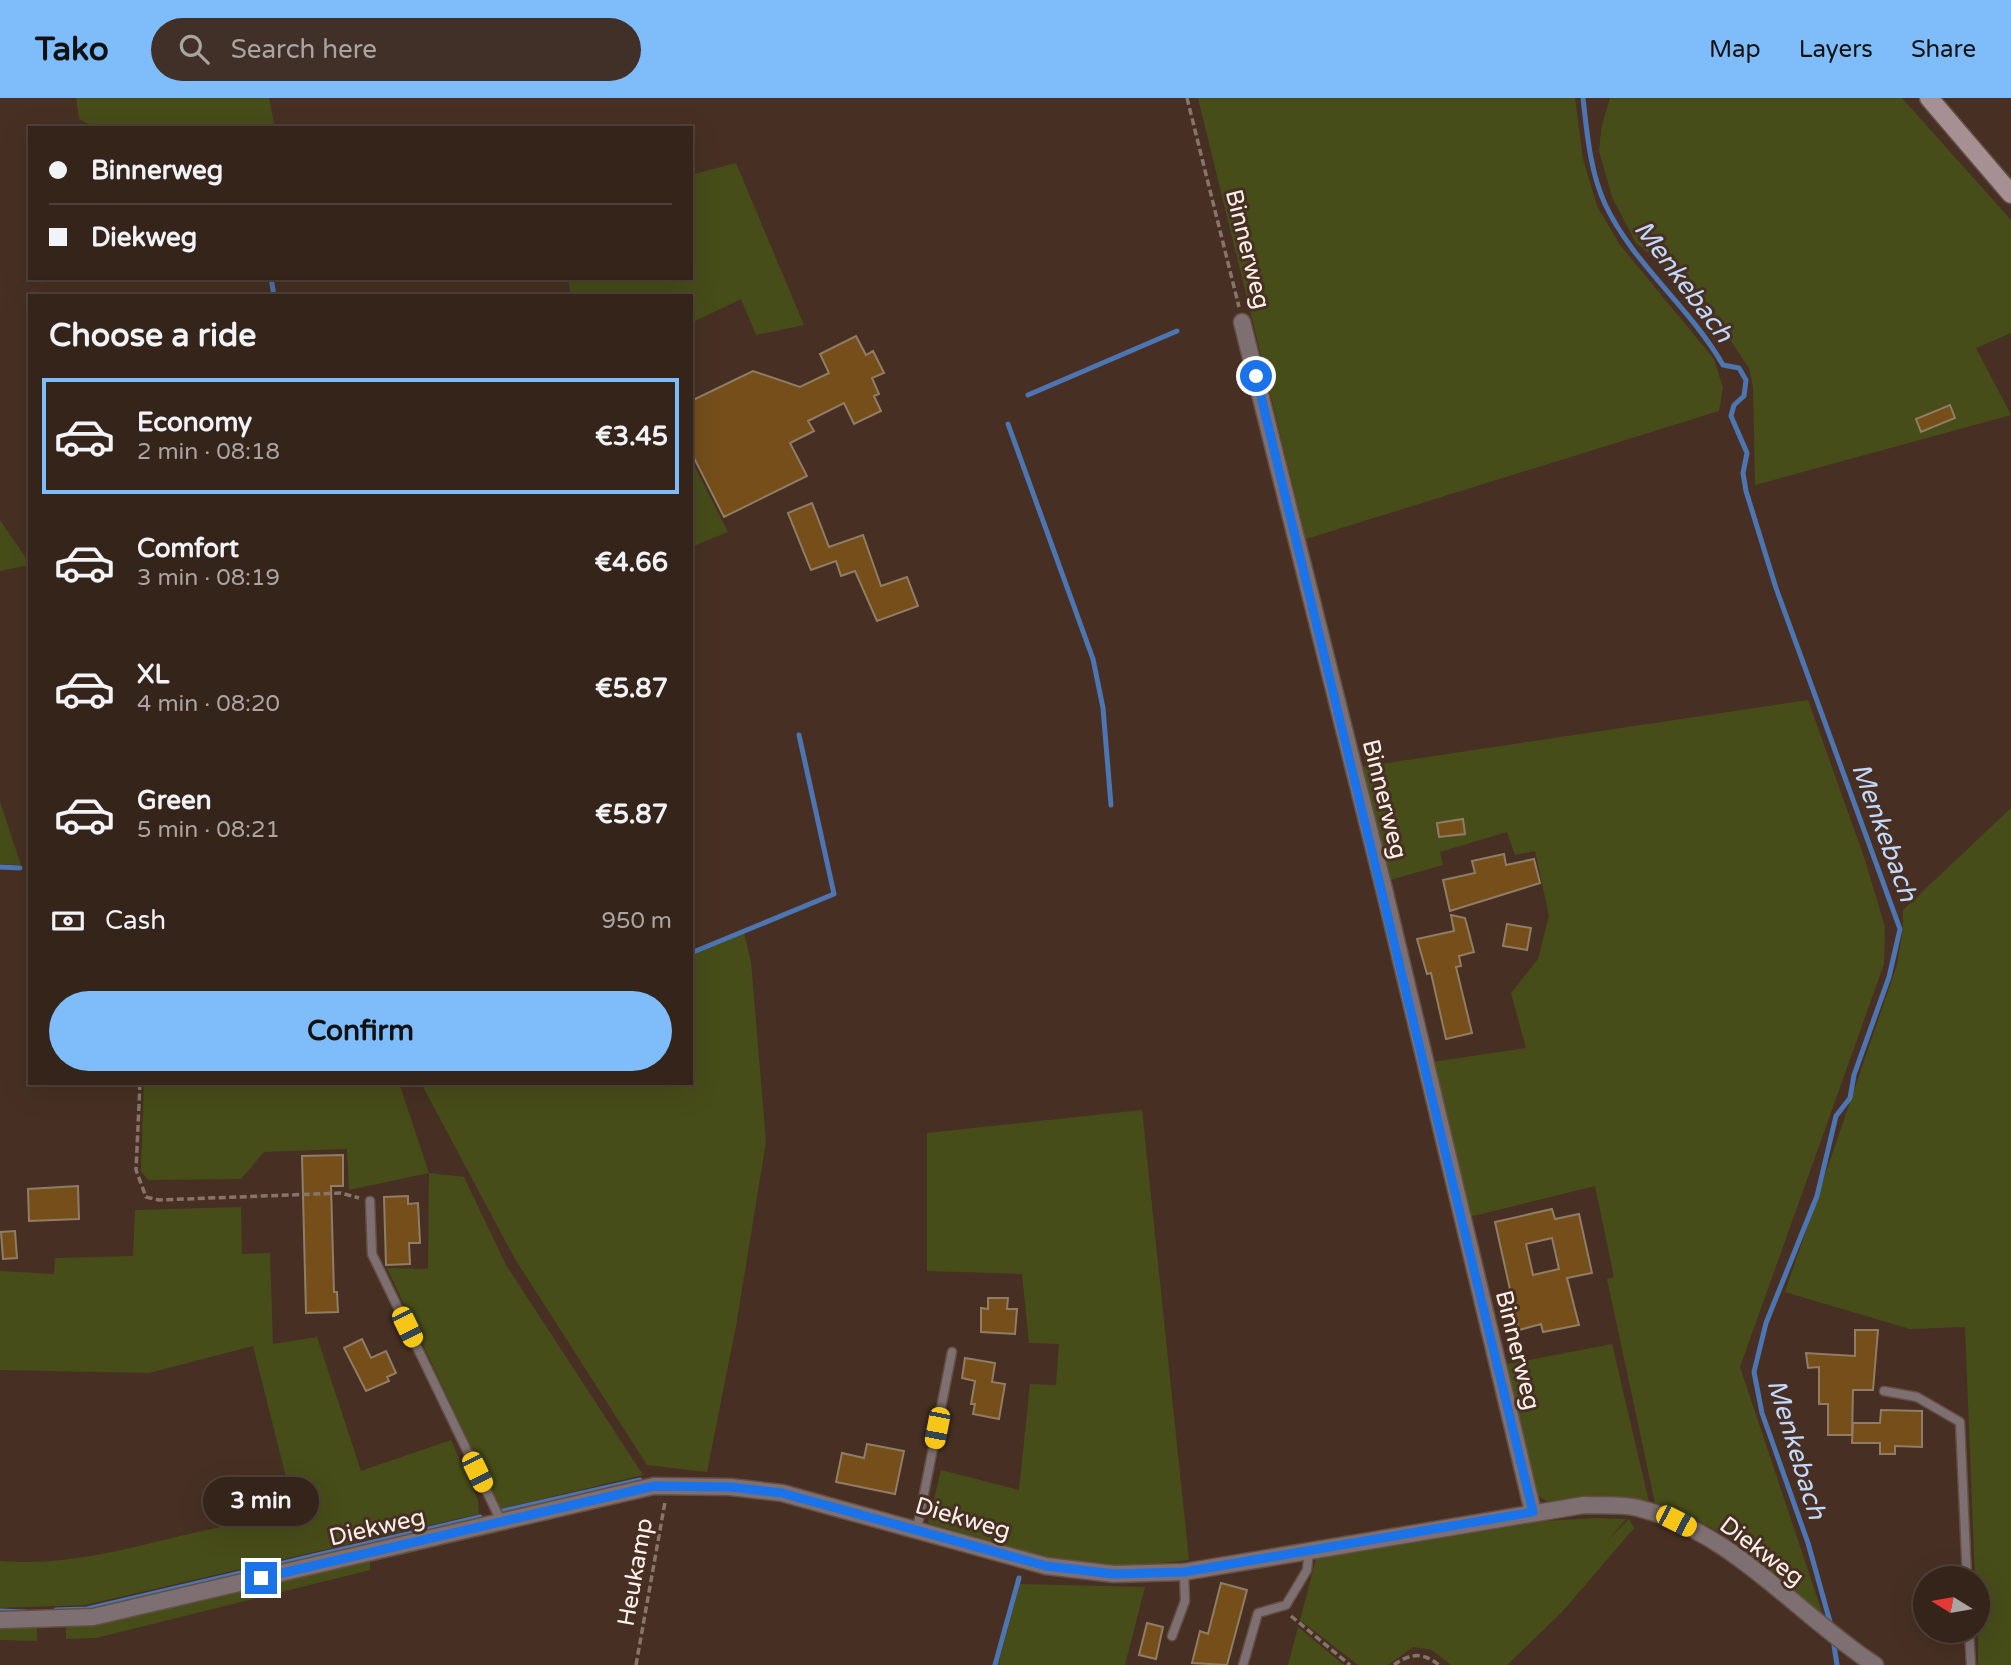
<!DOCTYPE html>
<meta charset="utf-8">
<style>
:root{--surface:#35241a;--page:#403027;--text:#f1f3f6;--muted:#aaa4a2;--line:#4f4139;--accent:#7ebdf9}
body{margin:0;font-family:"Varela Round",sans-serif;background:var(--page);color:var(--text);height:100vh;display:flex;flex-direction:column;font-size:26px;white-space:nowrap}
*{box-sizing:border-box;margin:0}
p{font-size:23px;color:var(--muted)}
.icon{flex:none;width:38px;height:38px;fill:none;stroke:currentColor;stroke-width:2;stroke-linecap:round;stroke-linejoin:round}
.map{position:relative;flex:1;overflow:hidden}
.sheet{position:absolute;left:28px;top:196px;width:665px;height:791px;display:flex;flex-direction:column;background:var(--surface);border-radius:0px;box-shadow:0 7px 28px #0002,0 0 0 2px var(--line)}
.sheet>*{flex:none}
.guide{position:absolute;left:28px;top:28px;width:665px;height:154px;border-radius:0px;box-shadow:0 7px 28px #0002,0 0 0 2px var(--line);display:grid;align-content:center;height:154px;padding:0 21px;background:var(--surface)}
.needle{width:46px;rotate:281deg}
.fabs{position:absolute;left:1913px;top:1468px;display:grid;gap:14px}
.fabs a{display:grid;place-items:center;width:77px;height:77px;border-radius:50%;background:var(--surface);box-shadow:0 7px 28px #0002,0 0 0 2px var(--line);font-size:35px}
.end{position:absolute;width:32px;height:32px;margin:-16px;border:9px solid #1a73e8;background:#fff;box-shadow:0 0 0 4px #fff}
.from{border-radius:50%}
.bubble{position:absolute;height:49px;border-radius:24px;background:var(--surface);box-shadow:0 7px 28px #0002,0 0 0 2px var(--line);font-size:23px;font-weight:700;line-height:49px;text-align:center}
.car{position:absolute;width:21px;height:42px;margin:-21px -10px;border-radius:9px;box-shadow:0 0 5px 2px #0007;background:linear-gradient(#f5c518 24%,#345 0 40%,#f5c518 0 76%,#345 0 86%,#f5c518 0)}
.guide b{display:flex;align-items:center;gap:24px;height:66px;font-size:26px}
.guide b+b{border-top:2px solid var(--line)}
.guide i{width:18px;height:18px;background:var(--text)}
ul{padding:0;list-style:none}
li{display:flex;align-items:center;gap:21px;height:116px;margin:0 14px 10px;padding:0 7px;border:4px solid transparent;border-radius:0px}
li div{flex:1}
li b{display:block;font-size:26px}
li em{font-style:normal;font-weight:700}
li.current{border-color:var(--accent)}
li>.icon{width:63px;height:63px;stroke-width:1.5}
h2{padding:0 21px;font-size:32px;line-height:84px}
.pay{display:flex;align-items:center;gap:18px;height:77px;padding:0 21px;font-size:26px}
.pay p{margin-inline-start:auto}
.button{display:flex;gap:14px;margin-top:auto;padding:14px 21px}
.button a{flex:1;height:80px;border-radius:42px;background:var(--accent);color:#111;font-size:28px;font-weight:700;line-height:80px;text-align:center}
header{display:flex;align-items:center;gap:42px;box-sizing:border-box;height:98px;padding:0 35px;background:var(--accent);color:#111}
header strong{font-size:33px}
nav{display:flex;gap:38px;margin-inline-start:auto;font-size:24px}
.search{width:490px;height:63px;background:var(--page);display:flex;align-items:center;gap:18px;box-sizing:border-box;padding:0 24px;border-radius:38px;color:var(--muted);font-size:26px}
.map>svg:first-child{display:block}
.green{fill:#474d19}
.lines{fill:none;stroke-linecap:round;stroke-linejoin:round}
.stream{stroke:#4c75b2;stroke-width:5}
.building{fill:#754e1a;stroke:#907d66;stroke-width:2;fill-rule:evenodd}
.lane-casing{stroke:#644f43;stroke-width:11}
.street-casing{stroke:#644f43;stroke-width:19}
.secondary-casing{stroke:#644f43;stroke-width:21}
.path{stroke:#88746a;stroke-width:3.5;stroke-dasharray:7 3.5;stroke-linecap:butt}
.lane{stroke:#7e7072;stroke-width:8}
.street{stroke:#7e7072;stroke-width:16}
.secondary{stroke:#a79094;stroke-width:18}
.route{stroke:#1a73e8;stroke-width:9}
.labels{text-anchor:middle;stroke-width:6;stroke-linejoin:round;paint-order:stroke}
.street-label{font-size:24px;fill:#fef1eb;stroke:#473023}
.water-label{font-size:26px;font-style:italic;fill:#c2d9fc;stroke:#473023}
</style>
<header>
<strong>Tako</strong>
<div class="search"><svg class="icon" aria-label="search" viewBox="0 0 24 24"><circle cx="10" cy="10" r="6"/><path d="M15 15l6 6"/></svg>Search here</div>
<nav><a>Map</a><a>Layers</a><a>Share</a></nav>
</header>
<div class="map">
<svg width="2011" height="1567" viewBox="0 0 2011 1567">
<rect width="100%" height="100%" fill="#473023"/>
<path class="green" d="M 76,0 L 269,0 L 275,30 L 96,30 L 79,21 Z
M 1198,0 L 1575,0 L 1583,61 L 1597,108 L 1620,147 L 1714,261 L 1723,290 L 1719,313 L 1306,441 Z
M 1610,0 L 1902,0 L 2011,122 L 2011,235 L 1976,250 L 2011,317 L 1755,387 L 1753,289 L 1749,270 L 1707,207 L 1681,181 L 1636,145 L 1612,99 L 1599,53 L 1602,26 Z
M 736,65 L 804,227 L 756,237 L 741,201 L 691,225 L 691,198 L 571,198 L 568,180 L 691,180 L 691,77 Z
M 691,361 L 728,434 L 691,449 Z
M 0,422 L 30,466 L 30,467 L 0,473 Z
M 1808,602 L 1864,759 L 1885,829 L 1884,866 L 1740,1269 L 1824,1520 L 1735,1443 L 1688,1417 L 1655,1405 L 1607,1181 L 1614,1179 L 1595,1088 L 1469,1119 L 1432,964 L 1526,950 L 1511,895 L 1538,861 L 1549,818 L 1535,753 L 1515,757 L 1507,734 L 1440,754 L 1443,767 L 1390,782 L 1361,669 Z
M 0,704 L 21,767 L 0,766 Z
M 2011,710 L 2011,1567 L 1978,1567 L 1978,1480 L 1975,1480 L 1965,1229 L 1910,1231 L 1785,1194 L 1897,867 L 1903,830 L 1903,812 Z
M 744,835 L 751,864 L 766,1044 L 736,1228 L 707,1374 L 647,1367 L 515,1161 L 421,985 L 691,985 L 691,858 Z
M 144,985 L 399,985 L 429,1075 L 464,1079 L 506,1167 L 643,1377 L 500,1411 L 387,1170 L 428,1171 L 429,1075 L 349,1092 L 347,1051 L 264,1054 L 241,1081 L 148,1082 L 141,1073 Z
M 1142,1012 L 1189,1462 L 1115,1470 L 1049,1460 L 928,1425 L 941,1372 L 1019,1392 L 1030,1286 L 1056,1287 L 1059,1246 L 1029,1245 L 1022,1176 L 927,1173 L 927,1035 Z
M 241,1109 L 242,1156 L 270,1155 L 273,1246 L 317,1239 L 361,1373 L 451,1342 L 478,1402 L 479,1416 L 85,1507 L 0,1510 L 0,1463 C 63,1468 119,1453 180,1438 C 219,1429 257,1423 292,1403 L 253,1248 L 149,1275 L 0,1272 L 0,1173 L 54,1176 L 55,1160 L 133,1158 L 135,1112 Z
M 1612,1246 L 1649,1404 L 1592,1400 L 1547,1403 L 1533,1395 L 1503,1267 Z
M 1594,1420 L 1626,1421 L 1607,1443 L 1629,1421 L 1634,1430 L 1562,1514 L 1507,1567 L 1451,1567 L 1432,1552 L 1413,1549 L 1388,1567 L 1358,1567 L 1300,1522 L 1316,1461 L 1546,1423 Z
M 370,1463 L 370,1472 L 96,1540 L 66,1541 L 66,1529 L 96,1526 Z
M 1020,1486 L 1145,1489 L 1125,1567 L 998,1567 Z
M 1298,1529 L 1344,1567 L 1288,1567 Z
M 0,1530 L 37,1530 L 37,1543 L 0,1542 Z"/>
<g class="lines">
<path class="stream" d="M 1583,0 C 1587,35 1590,73 1605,106 C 1633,166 1690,209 1723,267 L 1739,270 L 1746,282 L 1744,298 L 1734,307 L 1731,318 L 1747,355 L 1743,375 L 1746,393 L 1776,490 L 1900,831 L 1889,879 L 1854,977 L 1850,1000 L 1836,1018 L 1817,1098 L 1766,1225 L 1754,1274 L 1762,1315 L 1808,1445 L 1832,1531
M 271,180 L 274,198
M 1028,297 L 1177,233
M 1008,326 L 1093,561 L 1103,610 L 1111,707
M 0,769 L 20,770
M 691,855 L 834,796 L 799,637
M 503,1413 L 640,1382
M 56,1512 L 87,1511 L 480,1419
M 0,1513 L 25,1514
M 1833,1541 L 1837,1567
M 995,1567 L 1019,1480"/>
</g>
<path class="building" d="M 856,238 L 866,257 L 873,253 L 884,275 L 872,280 L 879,296 L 874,298 L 881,313 L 854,326 L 844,305 L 808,323 L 814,333 L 790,345 L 807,378 L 724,419 L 691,354 L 691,303 L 753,273 L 800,289 L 829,275 L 820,256 Z
M 1950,307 L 1955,320 L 1921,334 L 1916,321 Z
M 812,405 L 829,449 L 863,437 L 881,488 L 907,479 L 918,508 L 877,523 L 855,473 L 841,478 L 836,463 L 811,472 L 788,415 Z
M 1463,721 L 1465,736 L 1439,739 L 1437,725 Z
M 1504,756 L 1506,767 L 1534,761 L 1540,785 L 1450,813 L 1443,782 L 1475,775 L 1472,763 Z
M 1451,817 L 1465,820 L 1474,854 L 1459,858 L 1461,868 L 1456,869 L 1472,935 L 1446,941 L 1431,875 L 1427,876 L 1417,841 L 1454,833 Z
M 1507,826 L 1531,830 L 1527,852 L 1503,848 Z
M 343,1057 L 343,1088 L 331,1088 L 334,1194 L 337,1194 L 338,1214 L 306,1215 L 302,1058 Z
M 78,1088 L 79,1121 L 29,1123 L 28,1091 Z
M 408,1098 L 408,1106 L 418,1105 L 420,1145 L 409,1145 L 410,1166 L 386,1167 L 384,1099 Z
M 1552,1111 L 1555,1121 L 1579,1116 L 1592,1175 L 1567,1180 L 1579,1227 L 1543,1234 L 1541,1226 L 1519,1232 L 1495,1124 ZM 1552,1140 L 1559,1171 L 1533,1177 L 1526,1146 Z
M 15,1133 L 17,1160 L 3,1161 L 1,1134 Z
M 988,1200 L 1008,1200 L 1007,1211 L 1017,1211 L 1015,1236 L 981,1234 L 981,1210 L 988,1211 Z
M 1855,1232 L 1878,1232 L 1873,1292 L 1853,1292 L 1852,1337 L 1828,1337 L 1828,1306 L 1819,1306 L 1819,1269 L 1808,1270 L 1806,1255 L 1855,1258 Z
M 362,1241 L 371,1260 L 386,1253 L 396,1275 L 387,1279 L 389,1283 L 366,1293 L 344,1250 Z
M 965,1260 L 995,1265 L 992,1284 L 1005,1286 L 999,1321 L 973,1316 L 975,1306 L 971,1306 L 975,1283 L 962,1280 Z
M 1881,1312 L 1922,1313 L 1922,1349 L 1895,1348 L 1895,1356 L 1880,1356 L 1880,1345 L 1852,1345 L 1853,1325 L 1880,1325 Z
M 867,1346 L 904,1353 L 895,1396 L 836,1384 L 842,1355 L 864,1360 Z
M 1221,1485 L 1247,1492 L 1227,1567 L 1192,1565 L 1200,1533 L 1208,1536 Z
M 1147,1525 L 1163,1529 L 1156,1561 L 1139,1557 Z"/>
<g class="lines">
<g class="lane-casing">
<path id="lane" d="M 370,1103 L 372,1156 L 501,1423
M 1884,1293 L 1917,1299 L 1960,1324 L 1967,1480
M 917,1431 L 952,1254
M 1969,1533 L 1971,1567
M 1172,1538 L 1185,1503 L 1184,1474
M 1243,1567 L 1258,1515 L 1286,1507 L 1307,1472 L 1309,1452"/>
</g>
<g class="street-casing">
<path id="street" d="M 1242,224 L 1384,791 L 1533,1414
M 0,1522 L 93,1519 L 654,1388 L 730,1389 L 782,1395 L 1046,1468 L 1114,1476 L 1184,1474 L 1584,1407 C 1602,1408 1622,1406 1638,1410 C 1732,1433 1797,1516 1875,1567"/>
</g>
<g class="secondary-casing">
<path id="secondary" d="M 1929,0 L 2011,96"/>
</g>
<path class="path" d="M 1187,0 L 1239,209
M 140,985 L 136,1072 L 146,1099 L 159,1102 L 341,1095 L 359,1100
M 1291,1518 L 1350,1567
M 636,1567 L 665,1404
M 1394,1567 C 1410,1555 1423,1554 1439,1567"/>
<use href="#lane" class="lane"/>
<use href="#street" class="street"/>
<use href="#secondary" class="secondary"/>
</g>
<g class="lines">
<path class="route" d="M 261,1480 L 654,1388 L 730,1389 L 782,1395 L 1046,1468 L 1114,1476 L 1184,1474 L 1533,1414 L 1256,278"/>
</g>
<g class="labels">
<g class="street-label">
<text transform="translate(1248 151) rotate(76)" y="8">Binnerweg</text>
<text transform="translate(1385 701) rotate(76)" y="8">Binnerweg</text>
<text transform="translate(1518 1252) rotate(76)" y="8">Binnerweg</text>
<text transform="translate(963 1420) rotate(16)" y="8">Diekweg</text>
<text transform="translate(377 1429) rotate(-13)" y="8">Diekweg</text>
<text transform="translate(1762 1453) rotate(37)" y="8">Diekweg</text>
<text transform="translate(635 1474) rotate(-80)" y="8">Heukamp</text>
</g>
<g class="water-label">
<text transform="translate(1684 183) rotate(53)" y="9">Menkebach</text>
<text transform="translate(1885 734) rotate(70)" y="9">Menkebach</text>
<text transform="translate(1797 1351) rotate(73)" y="9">Menkebach</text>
</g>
</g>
</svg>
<div class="fabs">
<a><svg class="needle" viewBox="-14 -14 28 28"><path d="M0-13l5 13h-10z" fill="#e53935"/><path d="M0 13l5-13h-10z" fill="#aaa4a2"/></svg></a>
</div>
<i class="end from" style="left:1256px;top:278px"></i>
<i class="end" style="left:261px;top:1480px"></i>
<div class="bubble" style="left:203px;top:1379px;width:116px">3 min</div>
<i class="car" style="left:407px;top:1229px;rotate:154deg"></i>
<i class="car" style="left:937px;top:1330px;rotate:191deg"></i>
<i class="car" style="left:477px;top:1374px;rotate:154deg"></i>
<i class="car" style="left:1676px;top:1423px;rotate:117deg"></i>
<div class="guide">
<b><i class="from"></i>Binnerweg</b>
<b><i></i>Diekweg</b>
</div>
<section class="sheet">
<h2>Choose a ride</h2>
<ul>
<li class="current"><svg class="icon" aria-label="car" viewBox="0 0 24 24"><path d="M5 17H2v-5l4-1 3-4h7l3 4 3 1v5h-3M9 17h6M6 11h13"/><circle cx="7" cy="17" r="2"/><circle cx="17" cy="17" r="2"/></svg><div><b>Economy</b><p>2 min · 08:18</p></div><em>€3.45</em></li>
<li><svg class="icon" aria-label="car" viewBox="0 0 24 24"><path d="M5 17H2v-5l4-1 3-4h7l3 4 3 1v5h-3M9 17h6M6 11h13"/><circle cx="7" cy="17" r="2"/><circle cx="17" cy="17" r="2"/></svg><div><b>Comfort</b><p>3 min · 08:19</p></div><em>€4.66</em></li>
<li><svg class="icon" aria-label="car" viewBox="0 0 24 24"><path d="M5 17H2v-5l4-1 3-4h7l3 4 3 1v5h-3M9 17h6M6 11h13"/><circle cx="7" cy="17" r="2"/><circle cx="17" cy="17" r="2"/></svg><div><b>XL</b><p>4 min · 08:20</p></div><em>€5.87</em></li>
<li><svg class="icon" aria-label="car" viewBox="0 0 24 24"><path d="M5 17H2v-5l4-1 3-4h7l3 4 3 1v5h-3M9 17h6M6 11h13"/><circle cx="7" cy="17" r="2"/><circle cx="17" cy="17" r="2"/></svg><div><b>Green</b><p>5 min · 08:21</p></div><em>€5.87</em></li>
</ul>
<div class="pay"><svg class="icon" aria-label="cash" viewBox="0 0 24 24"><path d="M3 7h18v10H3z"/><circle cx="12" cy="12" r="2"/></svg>Cash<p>950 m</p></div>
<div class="button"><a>Confirm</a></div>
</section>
</div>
